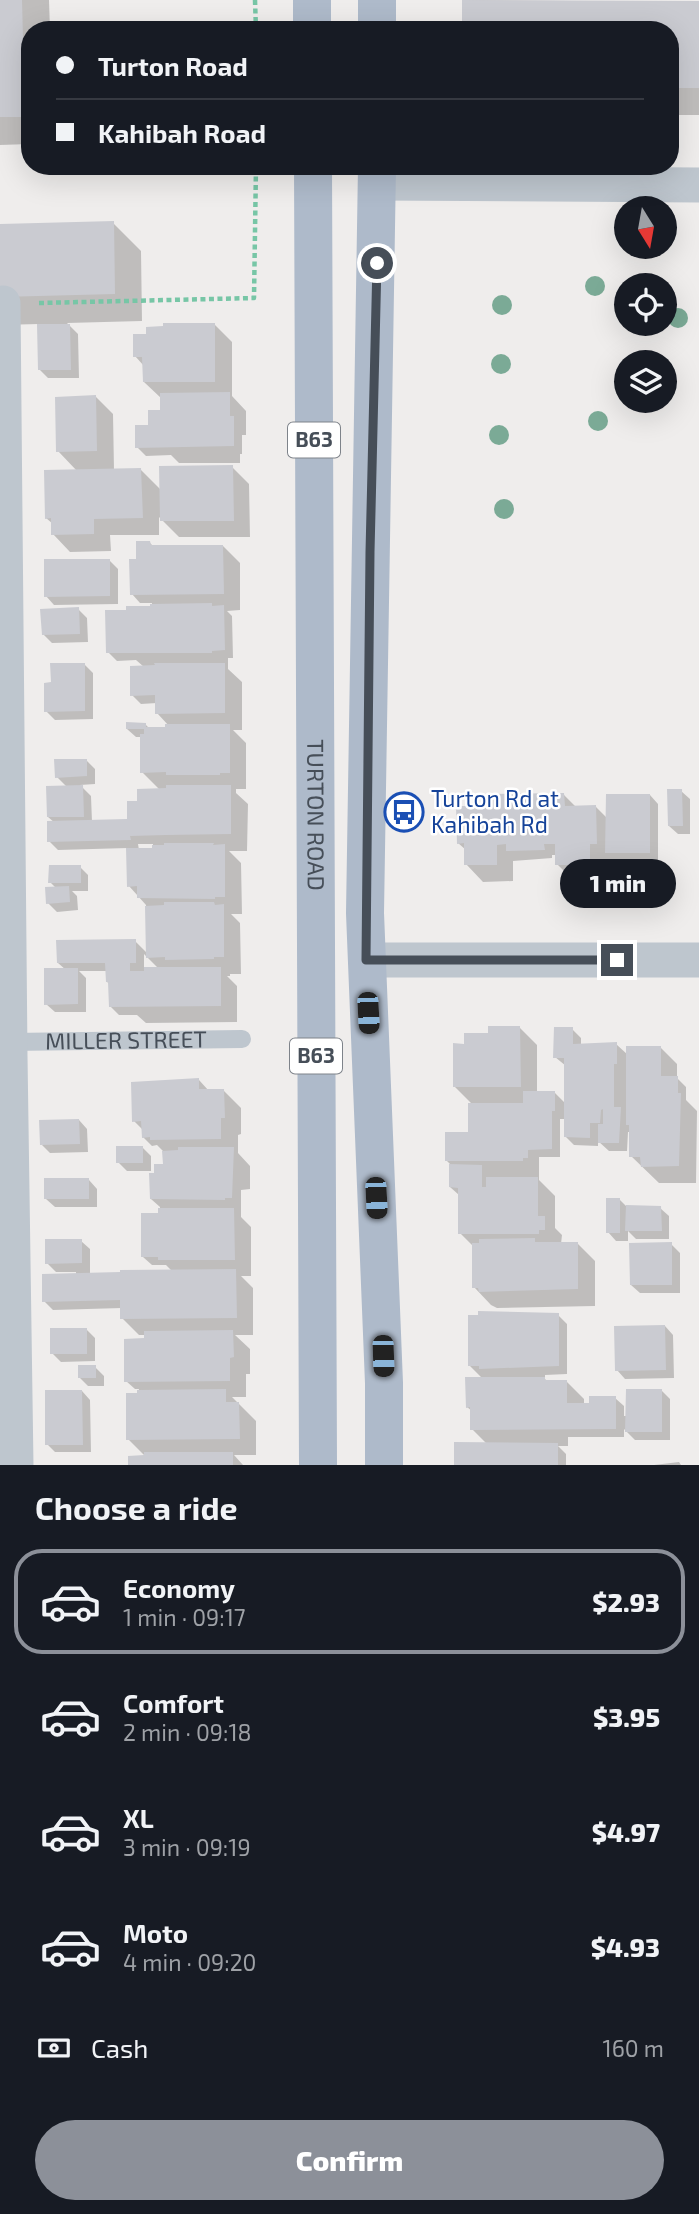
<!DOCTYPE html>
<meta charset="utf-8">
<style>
:root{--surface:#171b24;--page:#20242c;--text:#f1f3f6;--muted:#9ea1a6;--line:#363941;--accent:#8c9099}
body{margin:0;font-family:"Exo 2",sans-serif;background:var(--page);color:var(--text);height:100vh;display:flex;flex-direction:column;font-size:26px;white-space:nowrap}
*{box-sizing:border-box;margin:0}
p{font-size:23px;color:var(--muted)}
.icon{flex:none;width:38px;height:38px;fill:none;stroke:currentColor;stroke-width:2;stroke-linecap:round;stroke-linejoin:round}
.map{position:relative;height:1465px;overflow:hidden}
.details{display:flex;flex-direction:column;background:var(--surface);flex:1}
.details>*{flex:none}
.top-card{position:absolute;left:21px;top:21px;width:658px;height:154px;border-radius:28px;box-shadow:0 7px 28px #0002;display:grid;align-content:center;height:154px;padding:0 35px;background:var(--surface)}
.needle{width:46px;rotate:169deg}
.fabs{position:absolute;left:614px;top:196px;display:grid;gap:14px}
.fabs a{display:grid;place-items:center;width:63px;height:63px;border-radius:50%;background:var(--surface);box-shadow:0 7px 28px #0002;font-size:35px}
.end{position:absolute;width:32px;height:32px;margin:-16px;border:9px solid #464e58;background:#fff;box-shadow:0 0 0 4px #fff}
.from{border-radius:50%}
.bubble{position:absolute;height:49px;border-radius:24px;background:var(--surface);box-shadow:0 7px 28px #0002;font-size:23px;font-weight:800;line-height:49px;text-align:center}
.car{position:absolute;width:21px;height:42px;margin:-21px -10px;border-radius:9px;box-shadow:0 0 5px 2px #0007;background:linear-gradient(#222 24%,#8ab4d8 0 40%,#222 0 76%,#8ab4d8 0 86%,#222 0)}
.top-card b{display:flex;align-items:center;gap:24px;height:66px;font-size:26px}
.top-card b+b{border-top:2px solid var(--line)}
.top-card i{width:18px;height:18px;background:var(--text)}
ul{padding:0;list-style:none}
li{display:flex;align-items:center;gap:21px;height:105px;margin:0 14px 10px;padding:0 21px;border:4px solid transparent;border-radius:28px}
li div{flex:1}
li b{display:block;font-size:26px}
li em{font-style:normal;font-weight:800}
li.active{border-color:var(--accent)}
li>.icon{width:63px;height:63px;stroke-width:1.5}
h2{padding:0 35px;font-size:32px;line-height:84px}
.pay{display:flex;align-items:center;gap:18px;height:77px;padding:0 35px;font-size:26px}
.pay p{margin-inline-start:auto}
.button{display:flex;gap:14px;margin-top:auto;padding:14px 35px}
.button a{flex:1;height:80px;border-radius:42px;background:var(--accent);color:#fff;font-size:28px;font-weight:800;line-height:80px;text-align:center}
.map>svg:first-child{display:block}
.shadow{fill:#0003;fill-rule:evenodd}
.building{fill:#cacbd1}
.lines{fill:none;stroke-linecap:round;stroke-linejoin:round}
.path{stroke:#77c6a6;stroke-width:4.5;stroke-dasharray:5 3.5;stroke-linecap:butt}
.service{stroke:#bec6ce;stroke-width:18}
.minor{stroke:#bec6ce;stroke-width:35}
.primary{stroke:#aebaca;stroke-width:38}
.tree{fill:#7baa96}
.route{stroke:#464e58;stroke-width:9}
.labels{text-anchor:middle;stroke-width:5;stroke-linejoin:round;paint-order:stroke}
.shield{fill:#fff;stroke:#7e838a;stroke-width:2}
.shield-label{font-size:21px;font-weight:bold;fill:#464e58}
.transit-label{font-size:23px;fill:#164399;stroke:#fff;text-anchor:start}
.street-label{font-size:23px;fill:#464e58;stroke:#fff}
</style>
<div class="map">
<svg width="699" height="1465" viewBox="0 0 699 1465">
<rect width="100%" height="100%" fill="#efedec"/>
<path class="shadow" d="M 0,0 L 49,0 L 50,30 L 30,30 L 30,144 L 0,145 Z
M 463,0 L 699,2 L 699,115 L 670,115 L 670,30 L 463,30 Z
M 113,223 L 141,251 L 142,321 L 67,323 L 78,334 L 79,378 L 48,378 L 39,369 L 39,324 L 0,325 L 0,226 Z
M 214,324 L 232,342 L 232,396 L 246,411 L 246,435 L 242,435 L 242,454 L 240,454 L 240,463 L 179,463 L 171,455 L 146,456 L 137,447 L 150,427 L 162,415 L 162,399 L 144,382 L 144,366 L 135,356 Z
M 96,397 L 113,414 L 114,470 L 141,470 L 161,490 L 232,467 L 249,484 L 250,537 L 179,537 L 159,517 L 159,535 L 110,535 L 111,551 L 70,552 L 53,534 L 53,524 L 46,518 L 77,471 L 58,451 Z
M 150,543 L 154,547 L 223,546 L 240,563 L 240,610 L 227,611 L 232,616 L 233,658 L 228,658 L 228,669 L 242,682 L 242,730 L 233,730 L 246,743 L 246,789 L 236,789 L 236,793 L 248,804 L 247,851 L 229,851 L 241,863 L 242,914 L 231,914 L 240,923 L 241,974 L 230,974 L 230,976 L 227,976 L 237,986 L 237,1022 L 146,1023 L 137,1015 L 119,1015 L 110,1006 L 110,984 L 107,982 L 107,971 L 79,971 L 86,978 L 86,1012 L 55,1012 L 46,1004 L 66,970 L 58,963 L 135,941 L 147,953 L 146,905 L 129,886 L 128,848 L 58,850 L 49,841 L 55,823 L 48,817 L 67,787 L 57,777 L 86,760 L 95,769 L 95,784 L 80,785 L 91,796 L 92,822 L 129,821 L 139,803 L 160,790 L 142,772 L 142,737 L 136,737 L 127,729 L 145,724 L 150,729 L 168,729 L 169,726 L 157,713 L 157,703 L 141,704 L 132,695 L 144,667 L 136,660 L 117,661 L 108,652 L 152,608 L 152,603 L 140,603 L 132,594 L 138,561 ZM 138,844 L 153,844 L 153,852 L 139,850 ZM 144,954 L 159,969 L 144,969 Z
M 110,561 L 118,569 L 118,604 L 54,605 L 46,596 Z
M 78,609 L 87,618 L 88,642 L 52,643 L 43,634 Z
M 84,664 L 93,673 L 93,719 L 55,720 L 46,711 L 52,684 Z
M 681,791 L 690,799 L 690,834 L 678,834 L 669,826 Z
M 564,795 L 576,807 L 596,807 L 607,818 L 650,795 L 658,804 L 658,861 L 606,861 L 606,881 L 574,881 L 557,864 L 557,855 L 552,855 L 552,858 L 513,861 L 513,881 L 483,882 L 466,864 L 466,850 L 458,843 L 489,807 Z
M 80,867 L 88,875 L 88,891 L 72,891 L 77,896 L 78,910 L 57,912 L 48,903 L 56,888 L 50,882 Z
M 520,1028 L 537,1045 L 537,1093 L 555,1093 L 566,1104 L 566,1066 L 555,1057 L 572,1029 L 581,1038 L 581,1046 L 616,1044 L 628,1055 L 660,1047 L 677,1064 L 677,1078 L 686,1087 L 686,1100 L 697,1111 L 696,1183 L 659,1183 L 631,1156 L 631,1132 L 628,1132 L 627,1151 L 609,1151 L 598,1141 L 598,1146 L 574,1145 L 565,1136 L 565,1119 L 560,1119 L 560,1157 L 539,1157 L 539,1180 L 555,1196 L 555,1228 L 562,1235 L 561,1244 L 578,1244 L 595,1261 L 595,1306 L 497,1308 L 491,1305 L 474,1287 L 474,1247 L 460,1233 L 459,1195 L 450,1187 L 450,1164 L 446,1160 L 470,1134 L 473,1105 L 455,1087 L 466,1046 L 490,1035 Z
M 199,1080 L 209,1091 L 224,1091 L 241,1108 L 241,1134 L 238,1135 L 238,1153 L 250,1166 L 250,1189 L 241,1190 L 241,1217 L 251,1227 L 251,1276 L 241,1276 L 253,1288 L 253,1335 L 235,1335 L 250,1349 L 250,1374 L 246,1374 L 246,1397 L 232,1397 L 256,1421 L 256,1455 L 234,1455 L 243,1465 L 130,1465 L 146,1457 L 128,1439 L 139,1389 L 135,1389 L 126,1381 L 146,1340 L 146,1335 L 139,1335 L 122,1318 L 122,1308 L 53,1310 L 44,1301 L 76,1275 L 76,1272 L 56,1272 L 47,1263 L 81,1241 L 90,1249 L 90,1275 L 172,1271 L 166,1265 L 152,1265 L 143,1257 L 160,1217 L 160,1207 L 151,1199 L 158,1174 L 165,1166 L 164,1152 L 157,1145 L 152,1146 L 143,1137 L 143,1130 L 134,1121 Z
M 79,1120 L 87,1129 L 88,1152 L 50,1153 L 42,1145 Z
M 142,1147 L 151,1156 L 151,1171 L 127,1171 L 118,1162 Z
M 89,1180 L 97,1189 L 97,1207 L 55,1207 L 46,1199 Z
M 619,1199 L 627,1207 L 660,1208 L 669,1216 L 669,1239 L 636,1239 L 628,1231 L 628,1241 L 616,1241 L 608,1232 Z
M 671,1244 L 680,1253 L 680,1293 L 640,1293 L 631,1285 Z
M 558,1315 L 567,1324 L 567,1374 L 545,1375 L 545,1379 L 548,1382 L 567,1382 L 584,1399 L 584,1405 L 615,1398 L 624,1406 L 624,1416 L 627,1416 L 662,1391 L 670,1399 L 670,1440 L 635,1440 L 624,1429 L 624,1437 L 568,1437 L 568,1446 L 558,1446 L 566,1454 L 566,1465 L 456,1465 L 487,1444 L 472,1429 L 472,1411 L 467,1407 L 483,1379 L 470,1366 Z
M 665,1326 L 673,1335 L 674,1378 L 625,1379 L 617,1370 Z
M 86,1329 L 95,1338 L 95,1361 L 61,1362 L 52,1353 Z
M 95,1367 L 104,1376 L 104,1386 L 88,1386 L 80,1378 Z
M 82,1391 L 90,1400 L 91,1452 L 55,1452 L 47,1444 Z
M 679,1462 L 681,1465 L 654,1465 Z"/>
<path class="building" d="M 0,0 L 22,0 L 25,117 L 0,117 Z
M 462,0 L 699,1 L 699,88 L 670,88 L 670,30 L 462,30 Z
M 114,221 L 115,294 L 0,297 L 0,224 Z
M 163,323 L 215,323 L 215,382 L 143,382 L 142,357 L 133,357 L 133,334 L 146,334 L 146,327 L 163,326 Z
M 37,324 L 70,324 L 71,370 L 38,370 Z
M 230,392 L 230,416 L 234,416 L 234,446 L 135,448 L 135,425 L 148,425 L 148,410 L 160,410 L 160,393 Z
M 96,395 L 97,451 L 56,452 L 55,397 Z
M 233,465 L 234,521 L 160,521 L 159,466 Z
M 141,468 L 143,518 L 94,519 L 94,534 L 51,535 L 51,518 L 45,519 L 44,470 Z
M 136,541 L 150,541 L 151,545 L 223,545 L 224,594 L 130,595 L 129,559 L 136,559 Z
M 44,559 L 110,559 L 110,596 L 44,597 Z
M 212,603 L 212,606 L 224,605 L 225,650 L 212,651 L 212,653 L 106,653 L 105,610 L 126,610 L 126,606 L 150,606 L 150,604 Z
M 79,607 L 80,634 L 42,635 L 40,609 Z
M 50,663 L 85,663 L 85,711 L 44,712 L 44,683 L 51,682 Z
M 154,663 L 225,663 L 225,713 L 155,714 L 155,695 L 130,696 L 130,666 L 155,665 Z
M 126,722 L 146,723 L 146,727 L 165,727 L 165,724 L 230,724 L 230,773 L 220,773 L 220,775 L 166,775 L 166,772 L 140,773 L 140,734 L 144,734 L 144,729 L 126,729 Z
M 54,759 L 87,759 L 87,776 L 55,778 Z
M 83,785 L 84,817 L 47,817 L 46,786 Z
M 166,785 L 231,785 L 231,834 L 166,835 L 130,836 L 131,840 L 47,842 L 47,821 L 127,819 L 127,801 L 137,801 L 137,789 L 166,788 Z
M 667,789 L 682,789 L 683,826 L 668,826 Z
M 564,793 L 565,806 L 596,805 L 597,844 L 590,844 L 590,865 L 555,865 L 555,844 L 544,844 L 545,850 L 506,851 L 506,844 L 497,845 L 497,865 L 464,865 L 464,843 L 457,844 L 456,806 L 488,806 L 488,794 Z
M 606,794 L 650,794 L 650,853 L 605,853 Z
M 164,843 L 214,843 L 213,845 L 225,844 L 225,897 L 215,897 L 215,899 L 137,898 L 137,886 L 127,887 L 126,848 L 152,848 L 152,845 L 164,845 Z
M 49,865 L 81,865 L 81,883 L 48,883 Z
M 69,886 L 70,902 L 46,904 L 45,887 Z
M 164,902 L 214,902 L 215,905 L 224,904 L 224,957 L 214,957 L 214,959 L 165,960 L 165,957 L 146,958 L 145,906 L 164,905 Z
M 136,939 L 136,963 L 130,963 L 130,971 L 144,971 L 144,967 L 221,967 L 221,1006 L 109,1007 L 108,982 L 106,982 L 105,963 L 57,963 L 56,940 Z
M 44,968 L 78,968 L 78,1004 L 44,1005 Z
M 488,1026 L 520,1026 L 521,1087 L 453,1087 L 453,1043 L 464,1044 L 464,1033 L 488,1033 Z
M 554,1027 L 573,1027 L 573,1044 L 617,1042 L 617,1064 L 614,1064 L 614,1107 L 621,1107 L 619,1143 L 598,1143 L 598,1124 L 603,1124 L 603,1109 L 601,1110 L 600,1123 L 590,1123 L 590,1138 L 564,1137 L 564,1058 L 553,1058 Z
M 626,1046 L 661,1046 L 661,1076 L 678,1076 L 678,1093 L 681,1093 L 679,1166 L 641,1167 L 640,1157 L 629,1157 L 629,1125 L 626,1125 Z
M 199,1078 L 199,1089 L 224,1089 L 225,1118 L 221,1118 L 221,1139 L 150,1140 L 150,1137 L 142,1138 L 141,1121 L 132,1122 L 131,1082 Z
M 523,1091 L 555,1091 L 555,1111 L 552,1111 L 552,1149 L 528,1150 L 528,1158 L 523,1158 L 523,1161 L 445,1161 L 445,1132 L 468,1132 L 468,1103 L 523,1103 Z
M 79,1119 L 80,1144 L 40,1145 L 39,1120 Z
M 116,1146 L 143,1146 L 143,1163 L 116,1163 Z
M 178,1147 L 234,1147 L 232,1198 L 225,1198 L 225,1200 L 150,1199 L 149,1173 L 154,1173 L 154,1164 L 163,1164 L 162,1151 L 178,1150 Z
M 449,1164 L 482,1165 L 482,1187 L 486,1187 L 486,1177 L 538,1177 L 538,1216 L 545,1216 L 545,1230 L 539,1230 L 539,1234 L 458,1234 L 458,1188 L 449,1187 Z
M 44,1178 L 89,1178 L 89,1199 L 44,1199 Z
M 606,1198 L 620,1198 L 620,1233 L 606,1233 Z
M 626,1205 L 661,1206 L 662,1231 L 625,1231 Z
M 158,1208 L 234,1208 L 235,1260 L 158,1260 L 158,1257 L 141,1257 L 141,1213 L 158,1213 Z
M 535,1238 L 535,1242 L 578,1242 L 578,1289 L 479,1292 L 478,1288 L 472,1288 L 472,1243 L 479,1243 L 479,1239 Z
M 45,1239 L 82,1239 L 82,1263 L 45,1264 Z
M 672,1242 L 672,1285 L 630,1285 L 629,1243 Z
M 236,1269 L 237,1318 L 120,1319 L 120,1300 L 42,1302 L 42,1274 L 120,1272 L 120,1270 Z
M 478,1311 L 559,1313 L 559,1366 L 479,1369 L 479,1366 L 468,1366 L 468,1315 L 478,1315 Z
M 665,1325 L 666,1370 L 615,1371 L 614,1326 Z
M 50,1328 L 87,1328 L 87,1354 L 50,1354 Z
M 233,1330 L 234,1357 L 230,1358 L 230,1381 L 124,1382 L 124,1339 L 144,1338 L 144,1331 Z
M 78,1365 L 96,1365 L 96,1378 L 78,1378 Z
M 465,1377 L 545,1377 L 545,1380 L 567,1380 L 567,1403 L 589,1403 L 589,1396 L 616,1396 L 616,1429 L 470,1430 L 470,1407 L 466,1408 Z
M 226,1389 L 226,1402 L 239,1402 L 240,1439 L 126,1440 L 126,1393 L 137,1393 L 137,1390 Z
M 626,1389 L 662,1389 L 662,1432 L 625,1432 Z
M 45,1390 L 82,1390 L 83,1445 L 45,1445 Z
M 454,1442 L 558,1443 L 558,1465 L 454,1465 Z
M 144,1452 L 233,1452 L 233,1465 L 128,1465 L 128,1456 L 144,1455 Z"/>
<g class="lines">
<path class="path" d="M 255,0 L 256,30
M 39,303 L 254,298 L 256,166"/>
<path class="service" id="s1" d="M 10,1042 L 242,1039"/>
<path class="minor" d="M 377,183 L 699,185
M 3,303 L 10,1056 L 16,1465
M 366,960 L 699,960"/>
<g class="primary">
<path d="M 312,0 L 312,30"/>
<path d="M 377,30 L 377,0"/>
<path id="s2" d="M 313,166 L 318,1465"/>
<path d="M 377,166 L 365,913 L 384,1383 L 384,1465"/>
</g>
</g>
<g class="tree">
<circle cx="595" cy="286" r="10"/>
<circle cx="502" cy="305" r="10"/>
<circle cx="678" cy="318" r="10"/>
<circle cx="501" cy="364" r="10"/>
<circle cx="598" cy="421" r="10"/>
<circle cx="499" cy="435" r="10"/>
<circle cx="504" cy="509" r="10"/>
</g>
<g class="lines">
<path class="route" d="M 377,263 L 370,552 L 366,960 L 617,960"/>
</g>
<defs>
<g id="bus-ring" transform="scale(2.0125)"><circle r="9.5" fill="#fff" stroke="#1a4fb4" stroke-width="1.5"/><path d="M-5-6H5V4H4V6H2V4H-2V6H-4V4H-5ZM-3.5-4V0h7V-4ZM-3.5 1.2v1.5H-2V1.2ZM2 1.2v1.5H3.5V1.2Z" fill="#1a4fb4"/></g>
</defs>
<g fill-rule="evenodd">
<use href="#bus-ring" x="404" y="812"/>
</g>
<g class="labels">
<g class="shield">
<rect x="288" y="422.5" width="52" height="35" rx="5"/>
<rect x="290" y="1038.5" width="52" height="35" rx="5"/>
</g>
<g class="shield-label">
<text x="314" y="447">B63</text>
<text x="316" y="1063">B63</text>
</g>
<g class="transit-label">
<text x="431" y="807">Turton Rd at<tspan x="431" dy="26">Kahibah Rd</tspan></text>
</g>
<g class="street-label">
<text dy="8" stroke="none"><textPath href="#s2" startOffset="649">TURTON ROAD</textPath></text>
<text dy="8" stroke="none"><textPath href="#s1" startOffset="116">MILLER STREET</textPath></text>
</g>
</g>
</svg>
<div class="fabs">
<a><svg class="needle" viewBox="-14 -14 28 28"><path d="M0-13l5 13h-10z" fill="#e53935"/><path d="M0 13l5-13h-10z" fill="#9ea1a6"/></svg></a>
<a><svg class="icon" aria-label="locate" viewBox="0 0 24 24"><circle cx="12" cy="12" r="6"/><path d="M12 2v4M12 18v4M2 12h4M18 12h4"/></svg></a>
<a><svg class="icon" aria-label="layers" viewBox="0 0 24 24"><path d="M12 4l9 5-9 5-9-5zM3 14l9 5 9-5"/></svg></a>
</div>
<i class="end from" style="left:377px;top:263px"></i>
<i class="end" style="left:617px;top:960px"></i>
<div class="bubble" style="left:560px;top:859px;width:116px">1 min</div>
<i class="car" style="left:368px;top:1013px;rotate:177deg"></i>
<i class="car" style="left:376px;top:1198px;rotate:177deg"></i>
<i class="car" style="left:383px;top:1356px;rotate:178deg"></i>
<div class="top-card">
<b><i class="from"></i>Turton Road</b>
<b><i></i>Kahibah Road</b>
</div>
</div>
<section class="details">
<h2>Choose a ride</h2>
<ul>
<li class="active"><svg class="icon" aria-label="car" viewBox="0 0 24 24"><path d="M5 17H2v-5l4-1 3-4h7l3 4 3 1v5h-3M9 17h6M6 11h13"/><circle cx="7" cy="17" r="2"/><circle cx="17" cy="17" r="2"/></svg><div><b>Economy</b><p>1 min · 09:17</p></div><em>$2.93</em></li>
<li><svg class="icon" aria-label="car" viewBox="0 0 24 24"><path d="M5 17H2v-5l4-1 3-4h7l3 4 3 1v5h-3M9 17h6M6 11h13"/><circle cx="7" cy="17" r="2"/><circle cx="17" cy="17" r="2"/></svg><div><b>Comfort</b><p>2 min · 09:18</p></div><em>$3.95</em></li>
<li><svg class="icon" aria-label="car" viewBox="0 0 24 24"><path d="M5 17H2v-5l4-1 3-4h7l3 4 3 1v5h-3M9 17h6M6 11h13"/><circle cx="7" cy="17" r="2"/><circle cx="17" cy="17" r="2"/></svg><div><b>XL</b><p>3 min · 09:19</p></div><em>$4.97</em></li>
<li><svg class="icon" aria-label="car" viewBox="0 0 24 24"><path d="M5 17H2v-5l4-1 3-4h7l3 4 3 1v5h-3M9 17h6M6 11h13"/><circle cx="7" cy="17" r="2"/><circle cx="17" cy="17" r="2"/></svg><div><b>Moto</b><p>4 min · 09:20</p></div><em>$4.93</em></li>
</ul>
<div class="pay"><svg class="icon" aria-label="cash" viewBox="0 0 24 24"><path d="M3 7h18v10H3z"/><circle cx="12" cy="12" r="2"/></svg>Cash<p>160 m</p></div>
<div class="button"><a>Confirm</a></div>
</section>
